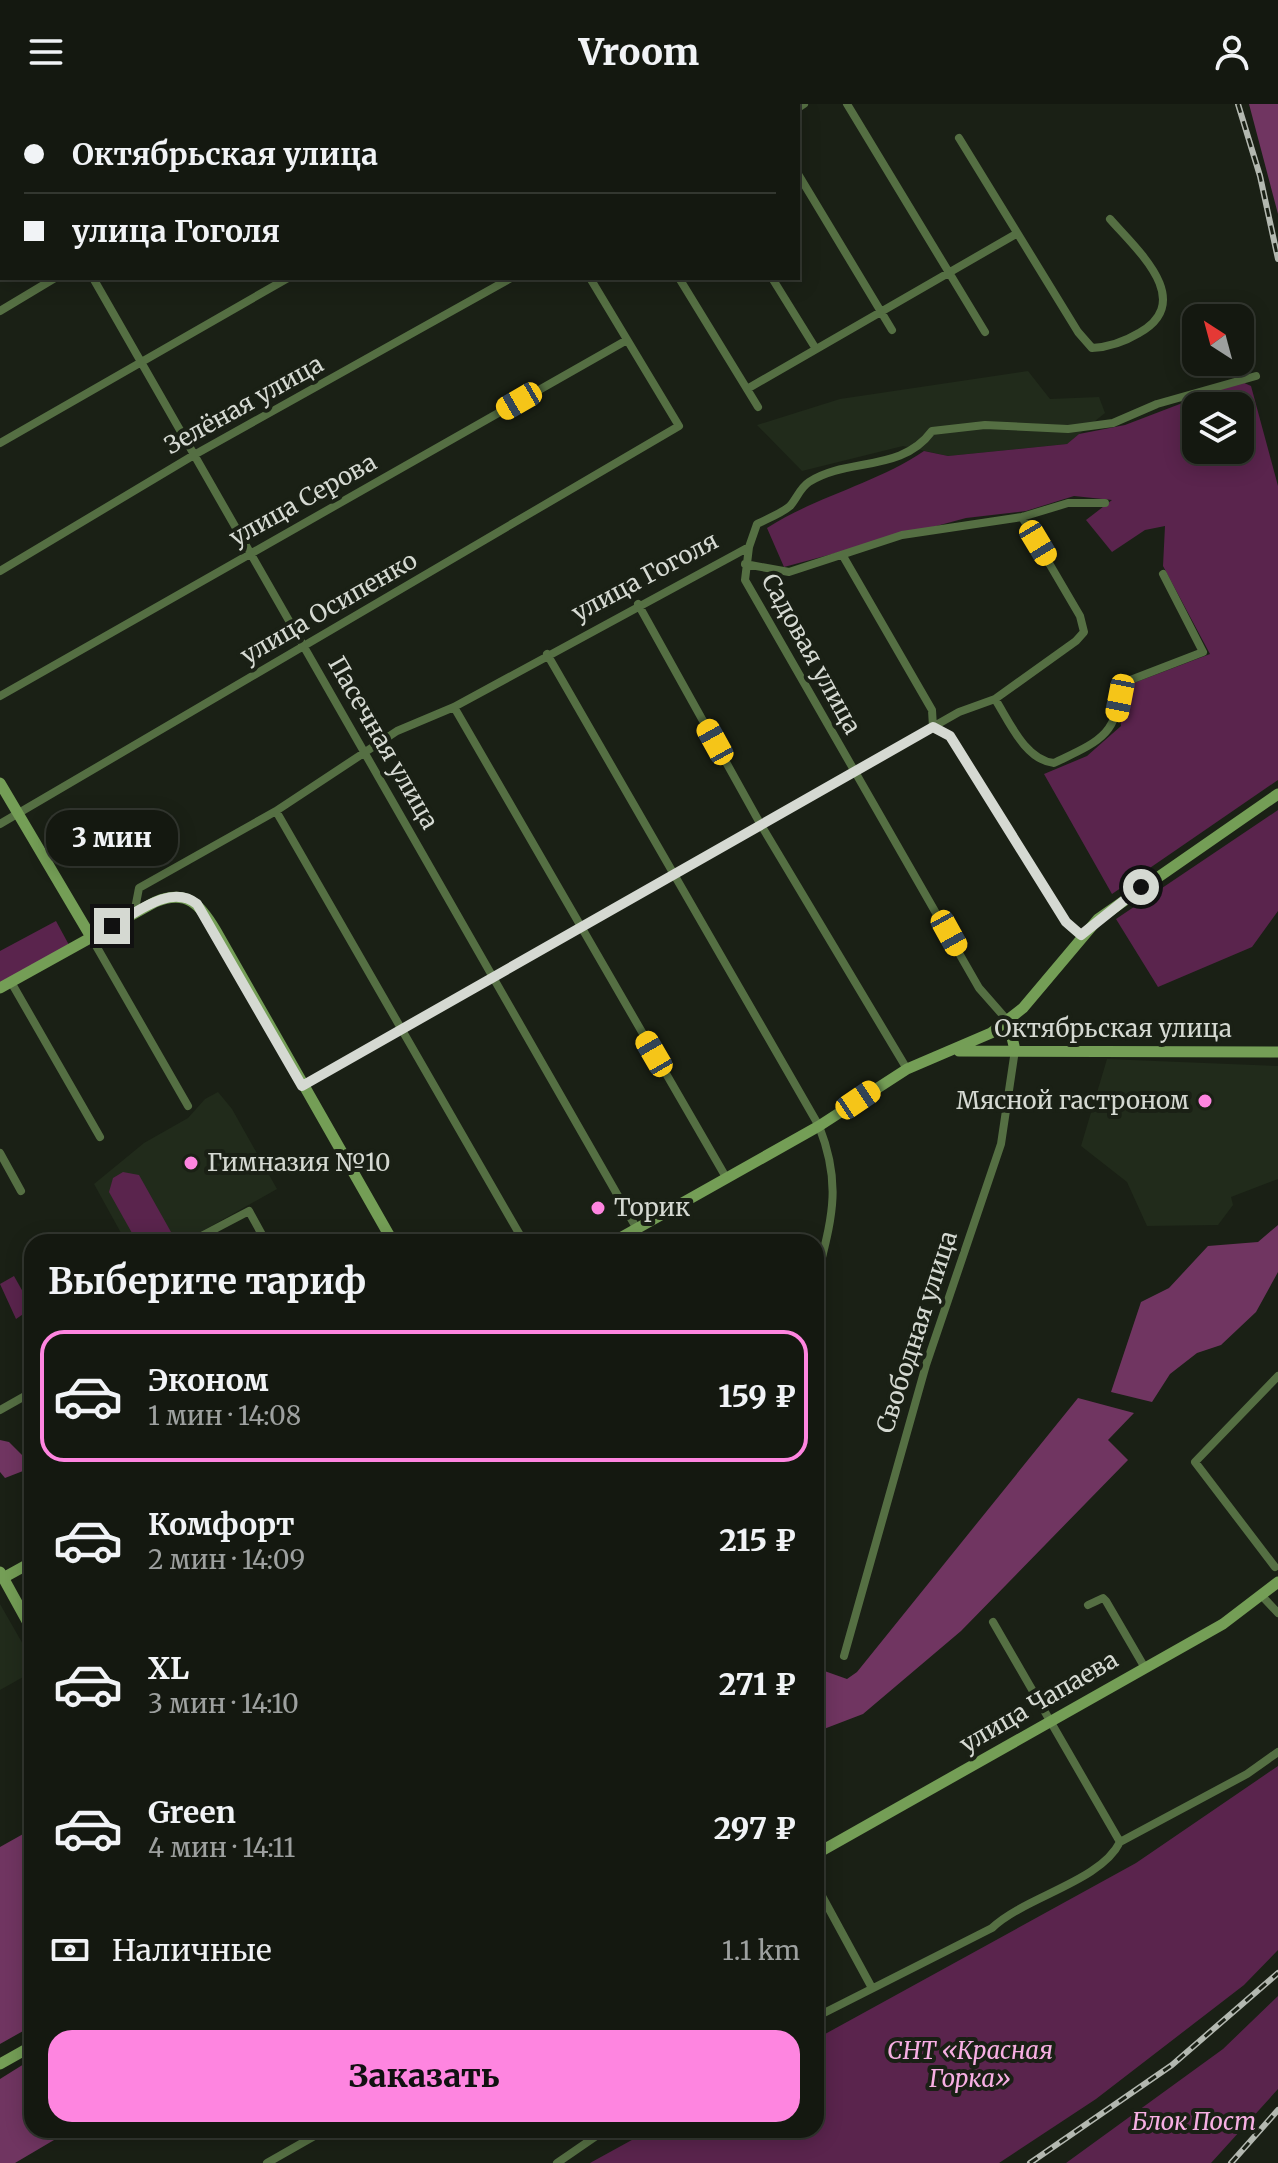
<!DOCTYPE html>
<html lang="ru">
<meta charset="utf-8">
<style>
:root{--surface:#141810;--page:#1d2119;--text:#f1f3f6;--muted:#9da09f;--line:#333730;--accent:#fe85e0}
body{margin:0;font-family:Merriweather,serif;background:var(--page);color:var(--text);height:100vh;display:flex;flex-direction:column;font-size:30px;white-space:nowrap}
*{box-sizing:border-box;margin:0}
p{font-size:26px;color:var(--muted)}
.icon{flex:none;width:44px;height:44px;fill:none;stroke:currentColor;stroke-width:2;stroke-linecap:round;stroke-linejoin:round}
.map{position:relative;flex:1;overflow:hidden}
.drawer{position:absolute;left:24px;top:1130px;width:800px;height:904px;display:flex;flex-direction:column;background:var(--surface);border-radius:24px;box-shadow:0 4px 20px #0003,0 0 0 2px var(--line)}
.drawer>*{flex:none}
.hud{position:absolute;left:0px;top:0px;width:800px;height:176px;box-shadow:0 4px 20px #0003,0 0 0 2px var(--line);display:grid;align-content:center;height:176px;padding:0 24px;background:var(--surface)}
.needle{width:52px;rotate:324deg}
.fabs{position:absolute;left:1182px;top:200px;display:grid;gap:16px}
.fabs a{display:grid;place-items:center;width:72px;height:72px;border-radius:16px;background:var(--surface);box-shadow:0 4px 20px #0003,0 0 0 2px var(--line);font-size:40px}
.end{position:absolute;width:36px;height:36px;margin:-18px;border:10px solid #d5d9d2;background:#111;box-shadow:0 0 0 4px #111}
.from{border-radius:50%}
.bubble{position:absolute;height:56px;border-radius:24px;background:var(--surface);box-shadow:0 4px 20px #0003,0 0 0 2px var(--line);font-size:26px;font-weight:800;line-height:56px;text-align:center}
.car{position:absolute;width:24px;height:48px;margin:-24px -12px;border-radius:10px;box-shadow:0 0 6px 2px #0007;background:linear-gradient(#f5c518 24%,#345 0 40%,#f5c518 0 76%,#345 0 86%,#f5c518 0)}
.hud b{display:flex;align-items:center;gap:28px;height:76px;font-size:30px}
.hud b+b{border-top:2px solid var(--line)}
.hud i{width:20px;height:20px;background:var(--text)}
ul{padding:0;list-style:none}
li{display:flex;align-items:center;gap:24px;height:132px;margin:0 16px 12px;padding:0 8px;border:4px solid transparent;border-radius:24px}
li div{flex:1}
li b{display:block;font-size:30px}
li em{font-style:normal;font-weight:800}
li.current{border-color:var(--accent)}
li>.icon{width:72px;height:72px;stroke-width:1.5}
h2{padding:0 24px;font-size:36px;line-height:96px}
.pay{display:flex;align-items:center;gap:20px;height:88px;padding:0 24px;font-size:30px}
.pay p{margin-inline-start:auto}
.button{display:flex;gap:16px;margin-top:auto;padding:16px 24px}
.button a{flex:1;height:92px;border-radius:24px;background:var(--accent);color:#111;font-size:32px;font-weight:800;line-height:92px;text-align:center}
header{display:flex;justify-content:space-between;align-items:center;height:104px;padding:0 24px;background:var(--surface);font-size:36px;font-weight:800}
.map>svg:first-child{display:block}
.built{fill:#212b1b}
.green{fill:#5a244d;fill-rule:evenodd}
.forest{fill:#703561}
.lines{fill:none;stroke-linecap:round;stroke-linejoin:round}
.street{stroke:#556f43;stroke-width:8}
.secondary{stroke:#749e56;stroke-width:11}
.rail-casing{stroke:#b3b8b0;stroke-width:6}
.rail{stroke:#1a2015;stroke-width:3;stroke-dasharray:9;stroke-linecap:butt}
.route{stroke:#d5d9d2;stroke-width:10}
.poi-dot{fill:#fe85e0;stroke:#1a2015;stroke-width:3}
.labels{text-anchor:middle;stroke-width:8;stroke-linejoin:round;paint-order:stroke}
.street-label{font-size:24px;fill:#d5d9d2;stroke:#1a2015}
.poi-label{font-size:24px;fill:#d5d9d2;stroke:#1a2015;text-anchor:start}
.park-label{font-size:24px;font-style:italic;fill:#f7afe3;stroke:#1a2015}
</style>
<header><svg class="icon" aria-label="menu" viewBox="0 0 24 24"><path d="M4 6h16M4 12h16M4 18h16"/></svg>Vroom<svg class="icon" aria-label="person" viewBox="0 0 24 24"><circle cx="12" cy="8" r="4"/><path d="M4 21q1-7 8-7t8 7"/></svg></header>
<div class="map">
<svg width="1278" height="2059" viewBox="0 0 1278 2059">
<rect width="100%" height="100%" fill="#1a2015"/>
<path class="built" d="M 1028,267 L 1050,295 L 1099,293 L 1105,309 L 1067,340 L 948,352 L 903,342 L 802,367 L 757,321 L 840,295 Z
M 1107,955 L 1278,962 L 1278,1075 L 1231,1093 L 1233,1101 L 1218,1121 L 1147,1122 L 1127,1078 L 1081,1042 Z
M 218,988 L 232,1005 L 277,1085 L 183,1138 L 126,1138 L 94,1080 L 144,1039 L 188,1014 L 205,995 Z
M 0,1500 L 32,1556 L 32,1568 L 0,1586 Z"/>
<path class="green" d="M 1240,277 L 1251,282 L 1278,382 L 1278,676 L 1112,790 L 1044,670 L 1087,652 L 1121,622 L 1118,585 L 1210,550 L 1163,462 L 1165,422 L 1145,426 L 1112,448 L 1086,416 L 1112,396 L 1074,392 L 1026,407 L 966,414 L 784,463 L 767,424 C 817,392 875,380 924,347 L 948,352 L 1067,340 L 1079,330 L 1125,321 ZM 1196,302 L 1240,302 L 1240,346 L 1196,346 Z
M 1278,706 L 1278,807 L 1252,843 L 1158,883 L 1116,815 Z
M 56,817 L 69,841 L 0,879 L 0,847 Z
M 123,1068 L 139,1071 L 171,1128 L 170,1138 L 137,1138 L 109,1088 L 113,1074 Z
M 14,1172 L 32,1204 L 16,1215 L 0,1180 Z
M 1278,1662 L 1278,1846 L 1244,1881 L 1096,1995 L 999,2059 L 590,2059 L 650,2026 L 816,2026 L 816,1935 L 1136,1759 Z
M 1278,1892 L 1278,1985 L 1211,2059 L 1066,2059 L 1223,1945 Z"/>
<path class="forest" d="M 1249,0 L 1278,0 L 1278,110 Z
M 1278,1121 L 1278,1168 L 1256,1208 L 1221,1241 L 1197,1249 L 1170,1270 L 1152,1298 L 1111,1288 L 1141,1198 L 1169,1184 L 1208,1142 L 1258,1138 Z
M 1078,1294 L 1134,1309 L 1108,1336 L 1128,1356 L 961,1527 L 863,1610 L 816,1628 L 816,1564 L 847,1575 L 857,1568 Z
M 0,1336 L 9,1338 L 29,1358 L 23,1367 L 5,1374 L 0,1368 Z
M 32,1725 L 32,1922 L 0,1940 L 0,1743 Z
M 32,1955 L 32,2026 L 71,2026 L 15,2059 L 0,2059 L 0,1975 Z"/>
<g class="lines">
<path class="street" d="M 481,0 L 483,2
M 571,0 L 573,2
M 665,0 L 666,2
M 755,0 L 756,2
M 847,0 L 985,228
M 141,2 L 144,0
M 352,2 L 355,0
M 798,4 L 804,0
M 0,12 L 2,15
M 959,34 L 1078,228 L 1092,244 C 1110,243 1124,238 1139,229 C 1196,197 1137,146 1110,115
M 798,70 L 892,226
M 0,85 L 2,84
M 93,174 L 637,1125
M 679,174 L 758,303
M 772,174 L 816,245
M 0,207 L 55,174
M 747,285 L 1016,130
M 0,339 L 288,174
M 749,443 L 745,476 L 979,884 L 1008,917
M 843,452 L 932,606 L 933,623 L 950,632 L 1066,818 L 1081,831
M 745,460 L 789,468 L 902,431 L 1022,413 L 1068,399 L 1105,399
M 0,467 L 194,351 L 511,174
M 638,500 L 761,721 L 907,965
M 547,550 L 819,1022 C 843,1083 831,1116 816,1178
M 0,592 L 627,236
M 995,595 C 1009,617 1025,656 1054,659 C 1095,639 1120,632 1120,580 L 1203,548 L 1163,470
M 454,603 L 727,1075
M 276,707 L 524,1138
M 0,720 L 679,322 L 590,174
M 134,810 L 139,784 L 276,707 L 397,627 L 454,603 L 749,443 L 757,420 C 767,415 782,409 790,402 C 797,394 800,384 809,378 C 848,353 901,369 932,327 L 985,321 L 1068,325 L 1113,319 L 1157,300 L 1256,272
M 91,833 L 188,1002
M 11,878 L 100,1033
M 302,982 L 959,608 L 995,595 L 1076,537 L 1084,528 L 1080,512 L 1022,413
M 0,1049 L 21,1087
M 190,1138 L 249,1107 L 266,1138
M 0,1306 L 32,1288
M 1275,1463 L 1195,1358 L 1278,1272
M 1262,1492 L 1278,1509
M 1088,1501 L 1103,1494 L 1106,1497 L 1145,1564
M 993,1518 L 1120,1738
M 844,1552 L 926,1261 L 1001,1040 L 1015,946
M 816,1781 L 872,1884
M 816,1913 L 992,1824 C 1026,1792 1100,1778 1120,1738 L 1247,1670 L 1278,1648
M 267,2059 L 325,2026
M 557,2059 L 605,2026"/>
<path class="secondary" d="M 0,679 L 91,833
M 0,884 L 155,798 C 187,785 200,800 216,827 L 393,1138
M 1008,917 L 1015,946
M 959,947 L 1278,948
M 613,1138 L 819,1022 L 907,965 L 991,929 L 1023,904 L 1098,815 L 1278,690
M 0,1468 L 32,1526
M 3,1474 L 32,1458
M 816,1750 L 1223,1520 L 1278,1478
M 0,1960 L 32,1942"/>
<g class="rail-casing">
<path id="rail" d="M 1238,0 L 1260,72 L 1278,155
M 1030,2059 L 1172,1961 L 1278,1869
M 1231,2059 L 1278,2006"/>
</g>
<use href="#rail" class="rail"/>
</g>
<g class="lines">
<path class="route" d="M 112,822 C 136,809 171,779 197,800 L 302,982 L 933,623 L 950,632 L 1066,818 L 1081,831 L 1141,783"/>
</g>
<g class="poi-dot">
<circle cx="1205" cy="997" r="8"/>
<circle cx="191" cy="1059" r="8"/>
<circle cx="598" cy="1104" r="8"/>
</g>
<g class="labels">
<g class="street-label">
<text transform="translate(244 301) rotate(-29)" y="8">Зелёная улица</text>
<text transform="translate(303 396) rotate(-29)" y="8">улица Серова</text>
<text transform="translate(645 473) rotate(-28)" y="8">улица Гоголя</text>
<text transform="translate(329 504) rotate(-30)" y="8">улица Осипенко</text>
<text transform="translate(811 550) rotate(61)" y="8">Садовая улица</text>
<text transform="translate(383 639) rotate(60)" y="8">Пасечная улица</text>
<text x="1113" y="933">Октябрьская улица</text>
<text transform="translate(917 1228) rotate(-72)" y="8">Свободная улица</text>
<text transform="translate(1039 1598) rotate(-30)" y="8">улица Чапаева</text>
</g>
<g class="poi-label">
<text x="1189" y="1005" text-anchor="end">Мясной гастроном</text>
<text x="207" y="1067">Гимназия №10</text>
<text x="614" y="1112">Торик</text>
</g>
<g class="park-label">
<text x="970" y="1955">СНТ «Красная<tspan x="970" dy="28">Горка»</tspan></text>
<text x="1194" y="2026">Блок Пост</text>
</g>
</g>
</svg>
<div class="fabs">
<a><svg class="needle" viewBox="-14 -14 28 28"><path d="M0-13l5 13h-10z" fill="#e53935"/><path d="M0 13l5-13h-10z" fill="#9da09f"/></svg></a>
<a><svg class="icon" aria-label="layers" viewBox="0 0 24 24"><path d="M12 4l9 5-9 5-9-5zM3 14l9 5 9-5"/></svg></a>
</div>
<i class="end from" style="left:1141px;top:783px"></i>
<i class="end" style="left:112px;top:822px"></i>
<div class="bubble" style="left:46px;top:706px;width:132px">3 мин</div>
<i class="car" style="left:519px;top:297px;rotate:240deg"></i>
<i class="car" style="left:1038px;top:439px;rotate:149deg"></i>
<i class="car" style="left:1120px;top:594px;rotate:191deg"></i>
<i class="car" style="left:715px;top:638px;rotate:331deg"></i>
<i class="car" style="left:949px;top:829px;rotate:151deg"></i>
<i class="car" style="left:654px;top:950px;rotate:330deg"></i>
<i class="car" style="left:858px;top:996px;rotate:56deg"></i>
<div class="hud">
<b><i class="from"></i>Октябрьская улица</b>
<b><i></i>улица Гоголя</b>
</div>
<section class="drawer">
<h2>Выберите тариф</h2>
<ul>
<li class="current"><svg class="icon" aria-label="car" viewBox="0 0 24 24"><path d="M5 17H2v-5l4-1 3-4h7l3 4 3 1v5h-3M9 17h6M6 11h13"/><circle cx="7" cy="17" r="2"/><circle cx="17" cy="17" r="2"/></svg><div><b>Эконом</b><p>1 мин · 14:08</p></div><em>159 ₽</em></li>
<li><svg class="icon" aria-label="car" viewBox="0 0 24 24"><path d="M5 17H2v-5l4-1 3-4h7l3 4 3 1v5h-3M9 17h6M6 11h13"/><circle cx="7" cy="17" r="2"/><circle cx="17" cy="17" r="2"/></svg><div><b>Комфорт</b><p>2 мин · 14:09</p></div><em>215 ₽</em></li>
<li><svg class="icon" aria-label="car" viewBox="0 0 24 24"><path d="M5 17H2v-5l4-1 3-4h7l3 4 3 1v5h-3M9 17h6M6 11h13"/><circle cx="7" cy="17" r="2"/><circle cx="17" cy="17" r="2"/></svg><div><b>XL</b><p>3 мин · 14:10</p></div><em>271 ₽</em></li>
<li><svg class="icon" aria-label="car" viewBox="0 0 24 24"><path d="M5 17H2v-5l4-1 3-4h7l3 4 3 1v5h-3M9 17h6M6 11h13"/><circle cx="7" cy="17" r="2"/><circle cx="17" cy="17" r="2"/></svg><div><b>Green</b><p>4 мин · 14:11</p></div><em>297 ₽</em></li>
</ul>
<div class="pay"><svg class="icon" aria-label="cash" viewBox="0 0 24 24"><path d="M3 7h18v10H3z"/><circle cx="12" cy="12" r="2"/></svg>Наличные<p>1.1 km</p></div>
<div class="button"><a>Заказать</a></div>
</section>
</div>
